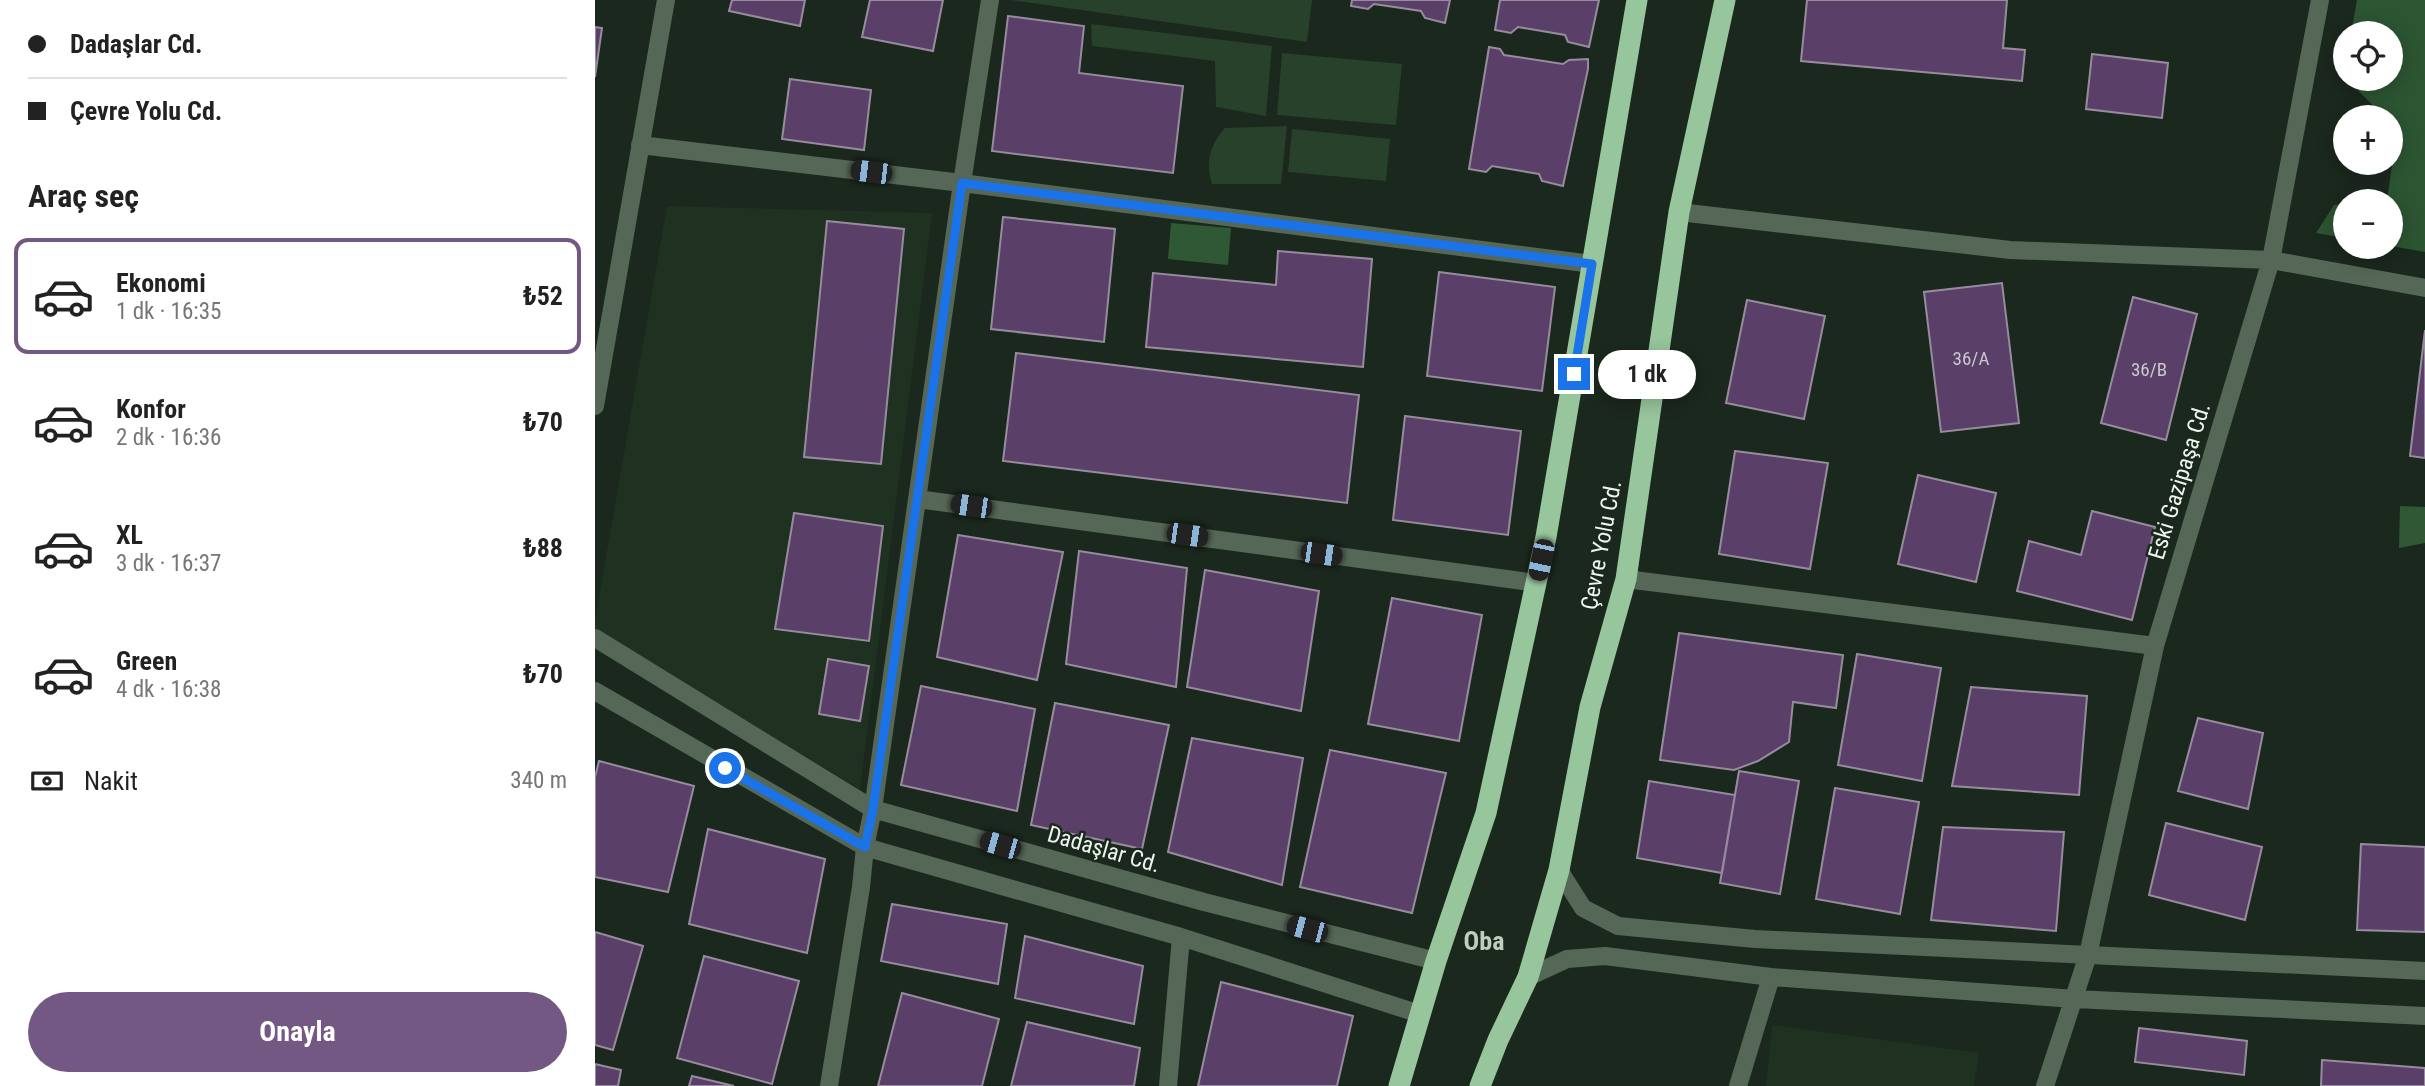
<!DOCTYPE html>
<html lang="tr">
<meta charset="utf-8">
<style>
:root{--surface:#fff;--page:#f6f6f6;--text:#222;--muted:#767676;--line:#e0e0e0;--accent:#735883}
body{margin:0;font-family:"Roboto Condensed",sans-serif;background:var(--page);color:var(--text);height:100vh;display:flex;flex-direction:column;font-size:26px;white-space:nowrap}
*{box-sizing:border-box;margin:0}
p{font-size:23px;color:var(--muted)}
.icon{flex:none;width:38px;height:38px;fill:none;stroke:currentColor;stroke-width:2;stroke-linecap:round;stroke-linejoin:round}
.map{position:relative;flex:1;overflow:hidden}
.side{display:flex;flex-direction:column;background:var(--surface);width:595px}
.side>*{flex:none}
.top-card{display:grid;align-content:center;height:154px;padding:0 28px;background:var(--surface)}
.buttons{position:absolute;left:1738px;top:21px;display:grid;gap:14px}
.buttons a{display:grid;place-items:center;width:70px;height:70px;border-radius:50%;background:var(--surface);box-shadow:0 4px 18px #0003;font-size:35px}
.end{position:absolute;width:32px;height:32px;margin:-16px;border:9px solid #1a73e8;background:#fff;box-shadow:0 0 0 4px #fff}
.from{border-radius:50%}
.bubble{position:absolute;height:49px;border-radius:24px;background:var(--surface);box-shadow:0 4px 18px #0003;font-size:23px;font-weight:700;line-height:49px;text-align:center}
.car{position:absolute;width:21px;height:42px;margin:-21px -10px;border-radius:9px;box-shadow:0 0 5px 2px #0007;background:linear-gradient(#222 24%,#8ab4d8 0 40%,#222 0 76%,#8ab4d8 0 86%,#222 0)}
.top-card b{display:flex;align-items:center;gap:24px;height:66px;font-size:26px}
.top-card b+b{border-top:2px solid var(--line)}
.top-card i{width:18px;height:18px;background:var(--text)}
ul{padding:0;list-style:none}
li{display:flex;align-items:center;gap:21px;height:116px;margin:0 14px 10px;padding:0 14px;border:4px solid transparent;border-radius:14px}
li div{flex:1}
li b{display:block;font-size:26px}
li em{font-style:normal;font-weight:700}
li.current{border-color:var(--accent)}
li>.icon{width:63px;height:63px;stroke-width:1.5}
h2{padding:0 28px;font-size:32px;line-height:84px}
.pay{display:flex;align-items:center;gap:18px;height:77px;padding:0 28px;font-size:26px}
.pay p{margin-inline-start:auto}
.primary-button{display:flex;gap:14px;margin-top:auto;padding:14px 28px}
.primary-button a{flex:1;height:80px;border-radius:42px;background:var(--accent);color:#fff;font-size:28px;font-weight:700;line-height:80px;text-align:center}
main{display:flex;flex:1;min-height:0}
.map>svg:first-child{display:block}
.built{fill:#1f3121}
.green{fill:#27412a}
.forest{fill:#2c5532}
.water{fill:#2f5935}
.building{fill:#5a3f69;stroke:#978c9d;stroke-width:2}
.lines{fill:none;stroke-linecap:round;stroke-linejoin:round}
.minor{stroke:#556757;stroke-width:18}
.highway{stroke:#97c59c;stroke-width:21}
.route{stroke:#1a73e8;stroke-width:9}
.labels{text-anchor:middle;stroke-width:5;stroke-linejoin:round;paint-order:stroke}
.number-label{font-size:19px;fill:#c9c9cd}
.street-label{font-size:23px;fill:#eef7ee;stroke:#1b281d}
.quarter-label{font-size:26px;font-weight:bold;fill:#bdcdbe;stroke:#1b281d}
</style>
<main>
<section class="side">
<div class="top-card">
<b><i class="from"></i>Dadaşlar Cd.</b>
<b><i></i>Çevre Yolu Cd.</b>
</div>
<h2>Araç seç</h2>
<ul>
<li class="current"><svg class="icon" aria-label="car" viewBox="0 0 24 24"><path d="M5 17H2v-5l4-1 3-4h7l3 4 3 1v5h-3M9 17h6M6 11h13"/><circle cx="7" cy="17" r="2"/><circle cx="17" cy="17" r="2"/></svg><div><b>Ekonomi</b><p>1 dk · 16:35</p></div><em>₺52</em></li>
<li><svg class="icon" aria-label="car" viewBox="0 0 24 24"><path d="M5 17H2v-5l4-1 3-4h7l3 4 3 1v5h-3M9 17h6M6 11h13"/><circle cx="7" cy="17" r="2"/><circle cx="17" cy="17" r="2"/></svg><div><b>Konfor</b><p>2 dk · 16:36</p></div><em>₺70</em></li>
<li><svg class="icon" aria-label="car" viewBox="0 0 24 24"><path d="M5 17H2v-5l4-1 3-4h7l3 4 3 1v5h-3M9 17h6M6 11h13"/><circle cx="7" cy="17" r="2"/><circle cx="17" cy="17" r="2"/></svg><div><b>XL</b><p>3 dk · 16:37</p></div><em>₺88</em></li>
<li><svg class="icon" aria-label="car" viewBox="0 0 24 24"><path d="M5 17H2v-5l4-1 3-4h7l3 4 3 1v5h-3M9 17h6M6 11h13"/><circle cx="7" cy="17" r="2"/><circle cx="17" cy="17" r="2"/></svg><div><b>Green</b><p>4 dk · 16:38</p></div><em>₺70</em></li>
</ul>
<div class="pay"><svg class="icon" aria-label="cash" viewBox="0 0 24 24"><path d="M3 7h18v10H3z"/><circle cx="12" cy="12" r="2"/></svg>Nakit<p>340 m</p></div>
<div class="primary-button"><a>Onayla</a></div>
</section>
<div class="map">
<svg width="1830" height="1086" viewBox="0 0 1830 1086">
<rect width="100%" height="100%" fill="#1b281d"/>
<path class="built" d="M 72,206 L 337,213 L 265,789 L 0,631 L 0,620 Z
M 1177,1025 L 1384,1053 L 1379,1086 L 1171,1086 Z"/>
<path class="green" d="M 416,0 L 717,0 L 712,42 Z
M 496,24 L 677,46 L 671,116 L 621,107 L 620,61 L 497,46 Z
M 687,53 L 807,64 L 801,125 L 682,115 Z
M 692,126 L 686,184 L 617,184 C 610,163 615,144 630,128 Z
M 697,129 L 795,139 L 791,181 L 693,172 Z"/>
<path class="forest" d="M 1762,0 L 1830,0 L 1830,252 L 1796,246 L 1796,201 L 1792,201 L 1802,129 L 1796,123 L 1796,117 L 1790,117 L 1751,79 L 1796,79 L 1796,33 L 1756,33 Z
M 1750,204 L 1750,238 L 1721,233 L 1739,205 Z"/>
<path class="water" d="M 576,223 L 636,228 L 633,265 L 573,259 Z
M 1805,506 L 1830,507 L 1830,543 L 1804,548 Z"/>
<path class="building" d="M 137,0 L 210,0 L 205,26 L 134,11 Z
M 275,0 L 348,0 L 338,51 L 267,37 Z
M 757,0 L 855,0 L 850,23 L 830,18 L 826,11 L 779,4 L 773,9 L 756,6 Z
M 905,0 L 1004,0 L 994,47 L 973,42 L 970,35 L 923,27 L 916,33 L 900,30 Z
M 1212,0 L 1412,0 L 1408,48 L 1430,50 L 1427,81 L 1206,61 Z
M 413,16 L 489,26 L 484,73 L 588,86 L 578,173 L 397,151 Z
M 0,27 L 7,28 L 0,77 Z
M 894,47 L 905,49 L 909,55 L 968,64 L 974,60 L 993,59 L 993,69 L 968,186 L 947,181 L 944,174 L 897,166 L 891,172 L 874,169 Z
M 1497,54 L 1573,63 L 1567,118 L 1491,109 Z
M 195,79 L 276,90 L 269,150 L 187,139 Z
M 408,217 L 520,229 L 509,342 L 396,329 Z
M 232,221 L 309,229 L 286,464 L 209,457 Z
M 683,251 L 777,259 L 768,367 L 551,347 L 558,273 L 681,285 Z
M 844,272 L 960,287 L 947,391 L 832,376 Z
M 1407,283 L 1424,423 L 1346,432 L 1329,292 Z
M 1538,297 L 1602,314 L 1571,440 L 1506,423 Z
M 1152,300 L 1230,316 L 1209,419 L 1131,403 Z
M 1830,330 L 1830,458 L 1815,456 Z
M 421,353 L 764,395 L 752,503 L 408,461 Z
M 810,416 L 926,431 L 913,535 L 798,520 Z
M 1140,451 L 1233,463 L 1215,569 L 1124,554 Z
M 1323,475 L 1401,493 L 1381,582 L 1303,564 Z
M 1497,511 L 1560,527 L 1537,620 L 1422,591 L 1434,541 L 1486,555 Z
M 199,513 L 288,526 L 274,641 L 180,629 Z
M 363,535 L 468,552 L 442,680 L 342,657 Z
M 484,551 L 592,568 L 581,687 L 471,664 Z
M 610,570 L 724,591 L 706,711 L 592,687 Z
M 797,598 L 887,615 L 864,741 L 773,724 Z
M 1084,633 L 1248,655 L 1241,708 L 1198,702 L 1194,742 L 1163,761 L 1139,770 L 1065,760 Z
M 1262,654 L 1346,668 L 1327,781 L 1243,765 Z
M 233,659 L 274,666 L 265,721 L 224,714 Z
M 326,686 L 440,709 L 422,811 L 306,785 Z
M 1376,687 L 1492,696 L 1484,795 L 1357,786 Z
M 460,703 L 574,725 L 547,849 L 436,825 Z
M 1603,718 L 1668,733 L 1653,809 L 1583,791 Z
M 597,738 L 708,758 L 687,885 L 573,852 Z
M 735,750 L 851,773 L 817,913 L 705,887 Z
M 4,761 L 99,786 L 73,892 L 0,877 L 0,777 Z
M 1144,771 L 1204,781 L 1185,894 L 1125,883 Z
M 1054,781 L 1140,795 L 1127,873 L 1042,858 Z
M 1240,788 L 1324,802 L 1305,914 L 1221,899 Z
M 1571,823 L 1667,847 L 1650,920 L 1554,895 Z
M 1348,827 L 1469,832 L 1461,931 L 1336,920 Z
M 113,829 L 230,859 L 212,953 L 94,924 Z
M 1766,844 L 1830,847 L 1830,932 L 1762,930 Z
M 297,904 L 412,924 L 403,984 L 286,961 Z
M 0,932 L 48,946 L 18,1050 L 0,1045 Z
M 430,936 L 548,966 L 539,1024 L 420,998 Z
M 109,956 L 204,981 L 177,1084 L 82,1058 Z
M 626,982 L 758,1016 L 742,1086 L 603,1086 Z
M 307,993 L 404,1019 L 387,1086 L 283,1086 Z
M 432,1022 L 545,1048 L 539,1086 L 416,1086 Z
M 1544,1028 L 1652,1041 L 1649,1075 L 1540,1062 Z
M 1727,1060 L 1830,1068 L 1830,1086 L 1726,1086 Z
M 0,1064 L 26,1070 L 23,1086 L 0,1086 Z
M 97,1076 L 139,1086 L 94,1086 Z"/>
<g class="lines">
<path class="minor" d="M 45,145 L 367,183 L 997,264
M 1084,212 L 1415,250 L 1676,260 L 1830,288
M 0,406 L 71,0
M 322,499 L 942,583
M 1031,579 L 1560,646
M 0,638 L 278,809 L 609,902 L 841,961
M 0,691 L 270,847 L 586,937 L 825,1014
M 964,870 L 988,908 L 1023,926 L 1160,939 L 1830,971
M 933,977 L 972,959 L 1010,956 L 1176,977 L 1480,999 L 1830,1016
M 234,1086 L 266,887 L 270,847 L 278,809 L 367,183 L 395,0
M 573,1086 L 586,937
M 1143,1086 L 1176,977
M 1450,1086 L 1493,955 L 1560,646 L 1676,260 L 1725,0"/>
<path class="highway" d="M 804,1086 L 841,961 L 891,813 L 951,537 L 1042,0
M 885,1086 L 903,1040 L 933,977 L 964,870 L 995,707 L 1031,579 L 1084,212 L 1130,0"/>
</g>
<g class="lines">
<path class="route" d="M 130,768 L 270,847 L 278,809 L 367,183 L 997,264 L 979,374"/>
</g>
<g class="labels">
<g class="number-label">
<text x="1376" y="365">36/A</text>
<text x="1554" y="376">36/B</text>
</g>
<g class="street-label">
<text transform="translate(1584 481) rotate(-73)" y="8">Eski Gazipaşa Cd.</text>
<text transform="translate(1006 545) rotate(-79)" y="8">Çevre Yolu Cd.</text>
<text transform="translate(509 849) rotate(16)" y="8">Dadaşlar Cd.</text>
</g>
<g class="quarter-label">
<text x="889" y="950">Oba</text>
</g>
</g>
</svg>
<div class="buttons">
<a><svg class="icon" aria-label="locate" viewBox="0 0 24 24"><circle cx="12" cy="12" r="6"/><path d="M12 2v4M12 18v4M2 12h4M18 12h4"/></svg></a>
<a>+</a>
<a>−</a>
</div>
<i class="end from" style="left:130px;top:768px"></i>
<i class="end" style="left:979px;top:374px"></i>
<div class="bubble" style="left:1003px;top:350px;width:98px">1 dk</div>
<i class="car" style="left:276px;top:172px;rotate:277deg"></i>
<i class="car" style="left:376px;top:506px;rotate:278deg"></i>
<i class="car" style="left:592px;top:535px;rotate:98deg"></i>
<i class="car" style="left:726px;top:554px;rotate:98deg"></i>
<i class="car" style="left:946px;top:560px;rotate:192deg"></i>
<i class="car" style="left:405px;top:845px;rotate:286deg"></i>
<i class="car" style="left:712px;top:929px;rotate:285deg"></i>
</div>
</main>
